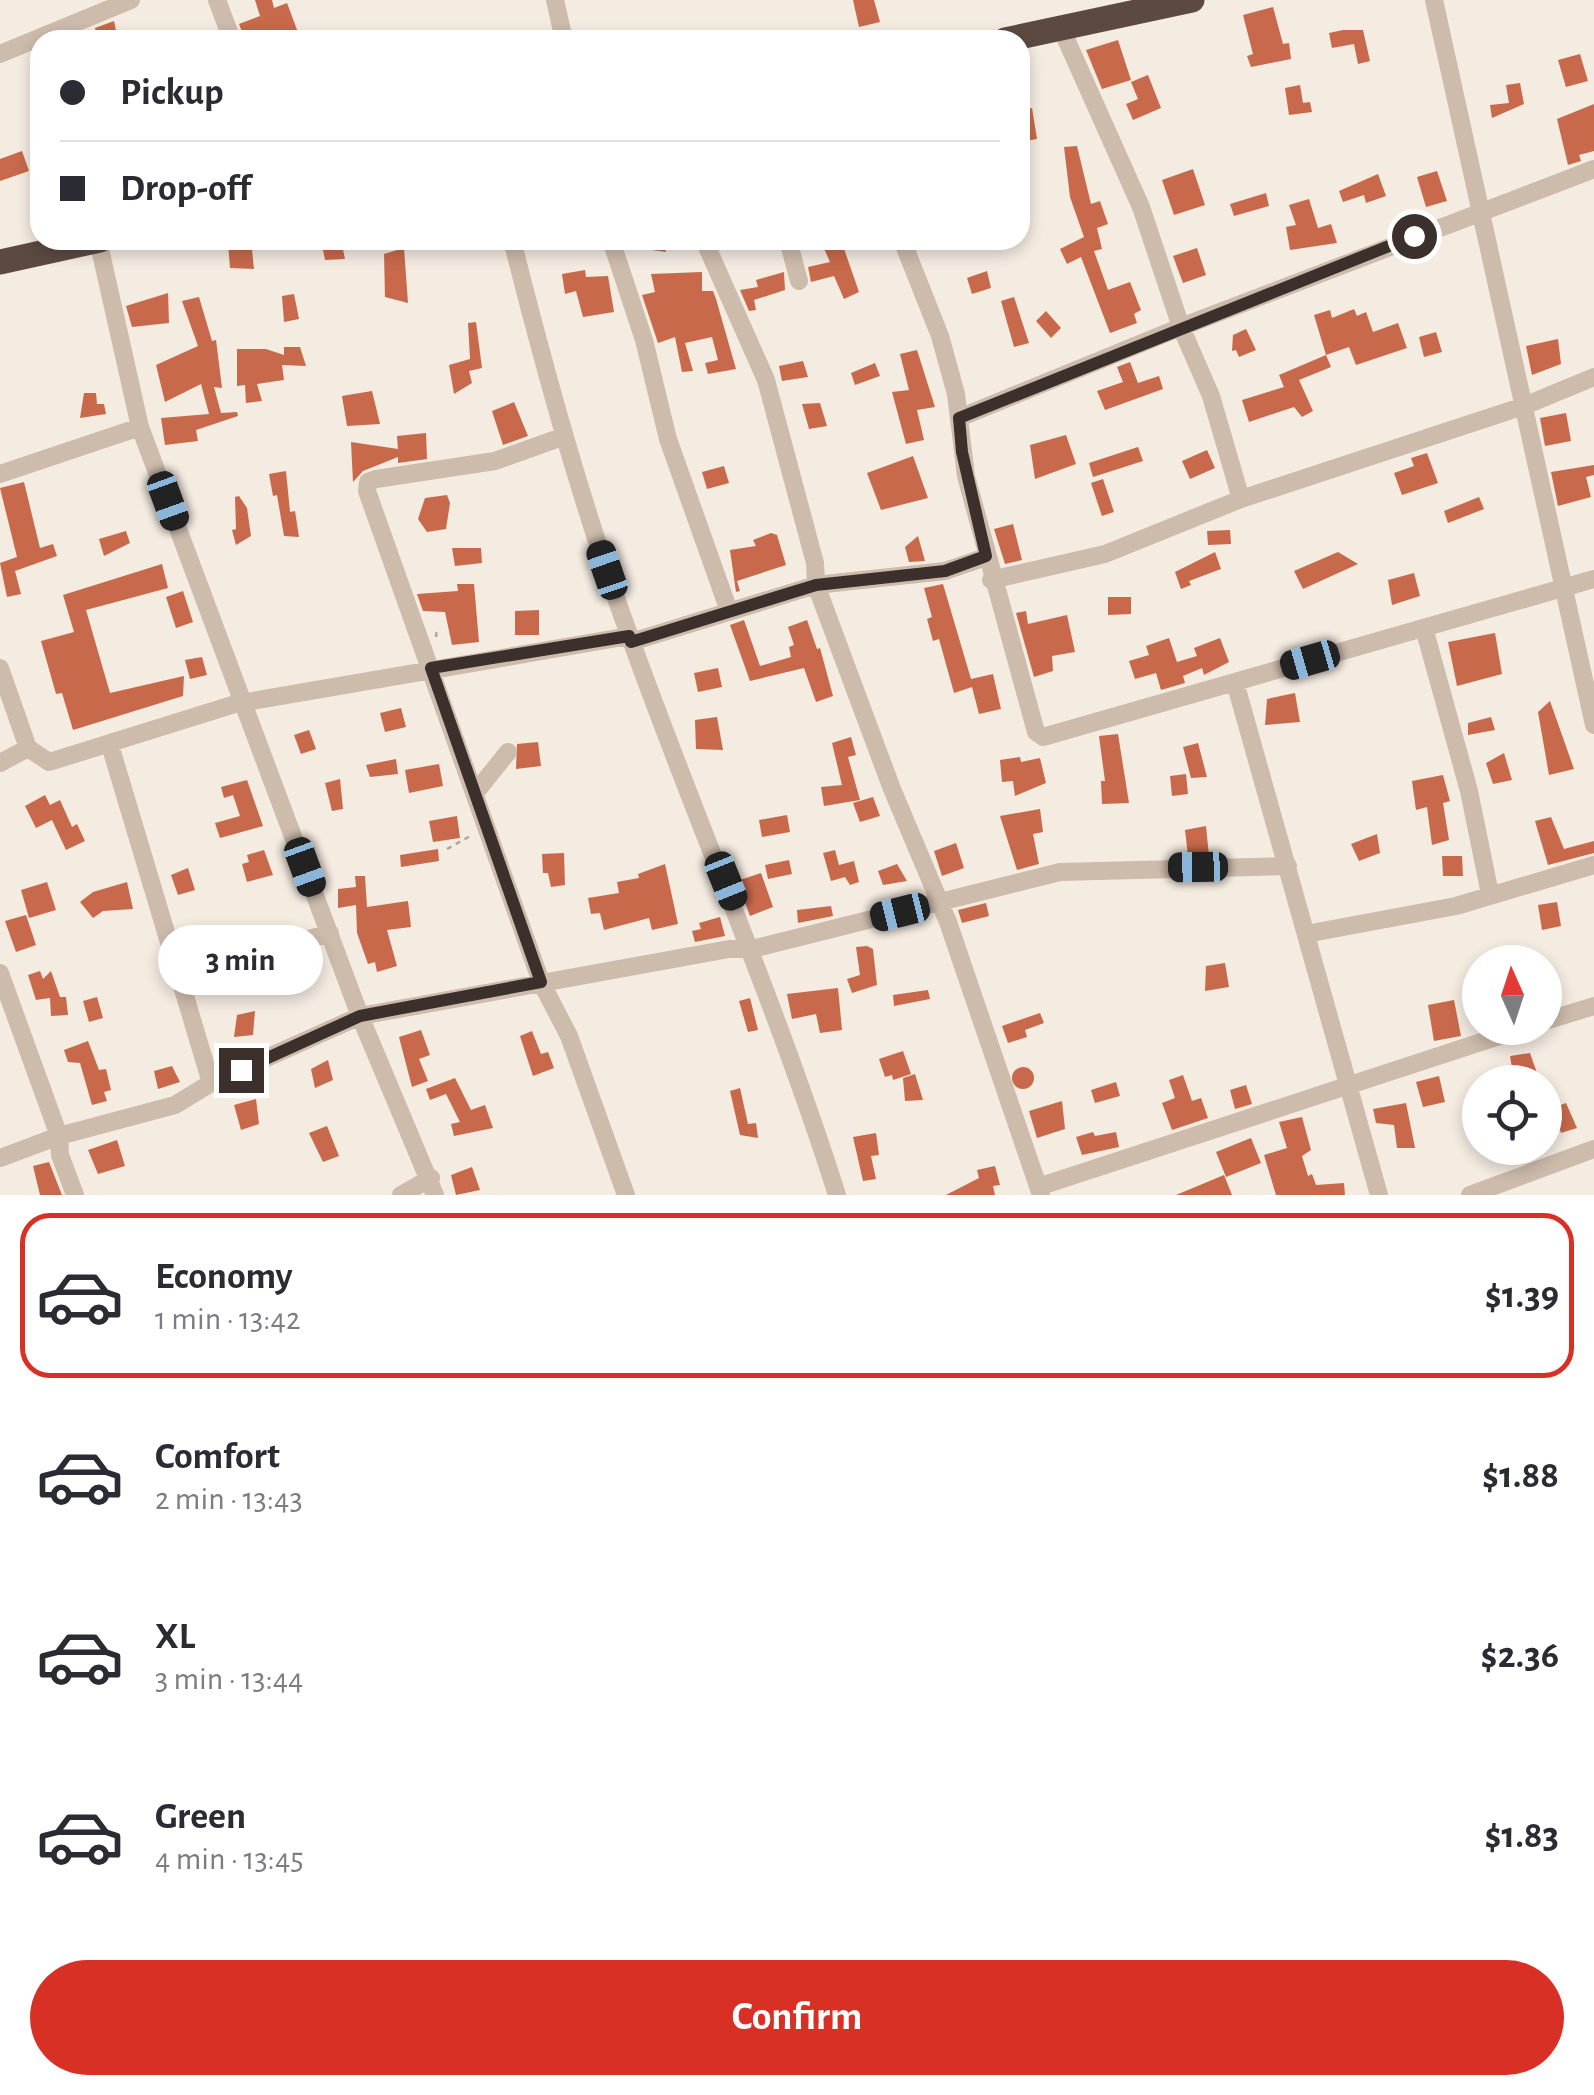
<!DOCTYPE html>
<meta charset="utf-8">
<style>
:root{--surface:#fff;--page:#f2f2f3;--text:#2b2b33;--muted:#7c7c81;--line:#e1e1e2;--accent:#d93025}
body{margin:0;font-family:"Alegreya Sans",sans-serif;background:var(--page);color:var(--text);height:100vh;display:flex;flex-direction:column;font-size:38px;white-space:nowrap}
*{box-sizing:border-box;margin:0}
p{font-size:32px;color:var(--muted)}
.icon{flex:none;width:55px;height:55px;fill:none;stroke:currentColor;stroke-width:2;stroke-linecap:round;stroke-linejoin:round}
.map{position:relative;height:1195px;overflow:hidden}
.side{display:flex;flex-direction:column;background:var(--surface);flex:1}
.side>*{flex:none}
.banner{position:absolute;left:30px;top:30px;width:1000px;height:220px;border-radius:30px;box-shadow:0 5px 15px #0003;display:grid;align-content:center;height:220px;padding:0 30px;background:var(--surface)}
.needle{width:65px;rotate:357deg}
.buttons{position:absolute;left:1462px;top:945px;display:grid;gap:20px}
.buttons a{display:grid;place-items:center;width:100px;height:100px;border-radius:50%;background:var(--surface);box-shadow:0 5px 15px #0003;font-size:50px}
.end{position:absolute;width:45px;height:45px;margin:-22px;border:12px solid #3b302b;background:#fff;box-shadow:0 0 0 5px #fff}
.from{border-radius:50%}
.bubble{position:absolute;height:70px;border-radius:35px;background:var(--surface);box-shadow:0 5px 15px #0003;font-size:32px;font-weight:700;line-height:70px;text-align:center}
.car{position:absolute;width:30px;height:60px;margin:-30px -15px;border-radius:12px;box-shadow:0 0 8px 2px #0007;background:linear-gradient(#222 24%,#8ab4d8 0 40%,#222 0 76%,#8ab4d8 0 86%,#222 0)}
.banner b{display:flex;align-items:center;gap:35px;height:95px;font-size:38px}
.banner b+b{border-top:2px solid var(--line)}
.banner i{width:25px;height:25px;background:var(--text)}
ul{padding:18px 0 0;list-style:none}
li{display:flex;align-items:center;gap:30px;height:165px;margin:0 20px 15px;padding:0 10px;border:5px solid transparent;border-radius:30px}
li div{flex:1}
li b{display:block;font-size:38px}
li em{font-style:normal;font-weight:700}
li.current{border-color:var(--accent)}
li>.icon{width:90px;height:90px;stroke-width:1.5}
.action{display:flex;gap:20px;margin-top:auto;padding:20px 30px}
.action a{flex:1;height:115px;border-radius:60px;background:var(--accent);color:#fff;font-size:40px;font-weight:700;line-height:115px;text-align:center}
.map>svg:first-child{display:block}
.building{fill:#c8694b}
.lines{fill:none;stroke-linecap:round;stroke-linejoin:round}
.path{stroke:#b9a596;stroke-width:2.5;stroke-dasharray:5 5;stroke-linecap:butt}
.minor{stroke:#cdbbac;stroke-width:18}
.highway{stroke:#5c4a42;stroke-width:25}
.route{stroke:#3b302b;stroke-width:12}
</style>
<div class="map">
<svg width="1594" height="1195" viewBox="0 0 1594 1195">
<rect width="100%" height="100%" fill="#f4ebe1"/>
<path class="building" d="M 255,0 L 272,0 L 274,8 L 287,3 L 299,35 L 245,40 L 239,24 L 260,16 Z
M 853,0 L 874,0 L 880,22 L 859,27 Z
M 1273,7 L 1283,44 L 1289,43 L 1291,59 L 1251,67 L 1247,56 L 1253,54 L 1243,15 Z
M 114,21 L 118,40 L 98,40 L 95,28 Z
M 1343,30 L 1363,30 L 1370,61 L 1358,64 L 1354,44 L 1332,48 L 1329,33 Z
M 1118,40 L 1131,80 L 1102,89 L 1086,50 Z
M 1580,54 L 1588,81 L 1566,87 L 1558,60 Z
M 1148,75 L 1161,108 L 1133,120 L 1126,104 L 1138,99 L 1131,82 Z
M 1520,83 L 1524,104 L 1492,118 L 1490,105 L 1509,103 L 1506,85 Z
M 1300,85 L 1303,103 L 1310,102 L 1312,112 L 1289,115 L 1285,88 Z
M 1594,104 L 1594,151 L 1579,155 L 1581,161 L 1568,165 L 1557,119 Z
M 1032,108 L 1037,139 L 1020,142 L 1020,110 Z
M 1077,146 L 1091,204 L 1100,201 L 1108,224 L 1097,228 L 1102,249 L 1094,251 L 1108,290 L 1130,282 L 1141,310 L 1134,314 L 1137,323 L 1110,333 L 1081,257 L 1067,264 L 1060,249 L 1084,237 L 1070,197 L 1064,147 Z
M 22,151 L 29,171 L 0,181 L 0,159 Z
M 1193,169 L 1205,205 L 1174,215 L 1162,180 Z
M 1437,171 L 1447,201 L 1426,207 L 1417,177 Z
M 1378,174 L 1386,196 L 1366,203 L 1364,195 L 1343,202 L 1339,191 Z
M 1266,193 L 1269,206 L 1234,216 L 1230,204 Z
M 1309,199 L 1318,228 L 1331,224 L 1337,243 L 1290,250 L 1286,227 L 1296,225 L 1289,205 Z
M 251,240 L 254,269 L 230,268 L 228,243 Z
M 321,240 L 341,240 L 345,259 L 325,260 Z
M 631,240 L 664,240 L 666,252 L 630,247 Z
M 831,240 L 841,240 L 859,292 L 844,299 L 834,276 L 811,282 L 808,267 L 830,262 L 822,244 Z
M 404,248 L 408,303 L 385,297 L 384,254 Z
M 1197,248 L 1206,275 L 1183,283 L 1173,256 Z
M 585,270 L 586,277 L 608,276 L 614,312 L 583,317 L 576,291 L 565,294 L 562,274 Z
M 987,271 L 991,288 L 972,294 L 967,278 Z
M 702,272 L 702,291 L 713,291 L 716,299 L 736,369 L 708,374 L 705,363 L 718,360 L 712,337 L 685,343 L 693,371 L 682,372 L 675,337 L 658,343 L 642,295 L 655,292 L 651,274 Z
M 784,272 L 785,290 L 754,300 L 756,310 L 749,311 L 740,290 L 758,287 L 756,280 Z
M 168,293 L 169,323 L 132,327 L 126,306 Z
M 294,294 L 299,319 L 284,322 L 282,296 Z
M 199,297 L 212,341 L 216,340 L 222,388 L 214,387 L 221,413 L 237,412 L 238,416 L 196,430 L 198,441 L 165,445 L 161,418 L 209,414 L 201,384 L 165,402 L 156,365 L 198,346 L 182,301 Z
M 1014,297 L 1029,343 L 1014,347 L 1001,301 Z
M 1354,309 L 1357,316 L 1366,312 L 1373,332 L 1398,323 L 1407,348 L 1356,365 L 1349,347 L 1326,355 L 1314,315 L 1330,310 L 1332,318 Z
M 1046,311 L 1061,328 L 1051,338 L 1036,321 Z
M 476,322 L 482,368 L 469,371 L 472,383 L 454,394 L 449,365 L 470,359 L 468,323 Z
M 1246,329 L 1256,350 L 1239,357 L 1236,350 L 1232,351 L 1233,335 Z
M 1436,332 L 1442,352 L 1424,357 L 1419,337 Z
M 1558,339 L 1561,364 L 1532,375 L 1526,346 Z
M 284,347 L 300,347 L 306,366 L 282,365 L 284,380 L 257,384 L 262,401 L 246,403 L 245,385 L 237,386 L 237,349 L 266,349 L 284,355 Z
M 917,350 L 935,407 L 917,410 L 924,440 L 906,444 L 892,392 L 909,390 L 900,354 Z
M 1326,355 L 1331,367 L 1299,380 L 1313,411 L 1302,417 L 1294,407 L 1249,422 L 1242,400 L 1284,387 L 1279,375 Z
M 803,361 L 808,377 L 782,381 L 779,366 Z
M 1130,362 L 1138,383 L 1159,376 L 1163,389 L 1105,410 L 1097,391 L 1123,382 L 1117,367 Z
M 875,363 L 880,376 L 855,385 L 851,373 Z
M 372,391 L 380,424 L 347,426 L 342,396 Z
M 84,393 L 96,393 L 97,404 L 104,404 L 106,414 L 80,418 Z
M 514,402 L 528,436 L 503,445 L 492,411 Z
M 820,403 L 827,426 L 809,429 L 802,404 Z
M 1566,413 L 1571,441 L 1545,446 L 1540,418 Z
M 426,433 L 427,459 L 398,463 L 398,457 L 363,471 L 353,482 L 351,442 L 398,449 L 397,436 Z
M 1066,435 L 1076,464 L 1035,479 L 1030,445 Z
M 1138,447 L 1143,461 L 1093,477 L 1089,463 Z
M 1207,450 L 1215,468 L 1190,479 L 1182,461 Z
M 1427,453 L 1438,483 L 1402,495 L 1394,473 L 1414,466 L 1411,458 Z
M 913,456 L 928,498 L 881,510 L 867,473 Z
M 1594,465 L 1594,475 L 1586,477 L 1591,497 L 1558,506 L 1551,472 Z
M 724,466 L 729,483 L 707,489 L 702,472 Z
M 286,471 L 290,512 L 295,511 L 299,537 L 284,536 L 277,495 L 273,496 L 269,474 Z
M 1103,479 L 1114,512 L 1102,516 L 1091,483 Z
M 24,482 L 40,548 L 53,544 L 57,556 L 15,571 L 21,594 L 7,597 L 0,563 L 17,557 L 0,488 Z
M 447,495 L 450,503 L 446,529 L 427,532 L 418,519 L 425,498 Z
M 239,496 L 247,508 L 251,536 L 236,545 L 232,530 L 236,529 L 235,497 Z
M 1479,497 L 1484,509 L 1448,523 L 1444,511 Z
M 1013,524 L 1022,560 L 1005,564 L 994,529 Z
M 1230,530 L 1231,544 L 1208,545 L 1207,531 Z
M 126,531 L 130,543 L 104,556 L 99,539 Z
M 771,533 L 777,535 L 786,565 L 737,581 L 740,591 L 736,592 L 730,550 L 756,546 L 753,540 Z
M 918,536 L 925,561 L 909,562 L 905,547 Z
M 452,548 L 481,548 L 482,563 L 455,566 Z
M 1215,552 L 1221,569 L 1189,581 L 1191,585 L 1181,589 L 1175,572 Z
M 1338,552 L 1358,564 L 1303,589 L 1294,571 Z
M 162,564 L 168,588 L 86,610 L 110,693 L 184,676 L 183,696 L 73,730 L 62,693 L 56,694 L 41,641 L 74,632 L 63,595 Z
M 1414,573 L 1420,596 L 1392,605 L 1388,580 Z
M 457,584 L 474,584 L 479,642 L 452,645 L 445,612 L 423,611 L 417,594 L 458,591 Z
M 943,584 L 971,679 L 993,674 L 1001,709 L 979,714 L 972,687 L 954,693 L 939,639 L 933,641 L 927,619 L 932,617 L 924,588 Z
M 183,591 L 193,622 L 176,628 L 166,597 Z
M 1108,597 L 1131,597 L 1131,614 L 1108,615 Z
M 539,610 L 539,635 L 515,635 L 515,611 Z
M 1026,611 L 1028,624 L 1067,615 L 1075,652 L 1052,656 L 1053,671 L 1034,677 L 1016,613 Z
M 744,620 L 760,666 L 791,657 L 789,647 L 794,645 L 788,627 L 807,620 L 817,649 L 820,648 L 833,696 L 816,702 L 804,668 L 750,681 L 730,625 Z
M 1495,633 L 1502,674 L 1457,686 L 1448,642 Z
M 1169,638 L 1177,662 L 1197,656 L 1194,648 L 1220,638 L 1229,662 L 1204,675 L 1202,668 L 1183,676 L 1185,683 L 1161,690 L 1156,673 L 1135,679 L 1129,661 L 1149,655 L 1146,646 Z
M 202,657 L 207,675 L 190,679 L 185,660 Z
M 718,668 L 722,687 L 698,692 L 694,673 Z
M 1295,693 L 1300,722 L 1265,725 L 1267,699 Z
M 1550,701 L 1574,769 L 1549,775 L 1538,712 Z
M 401,708 L 406,727 L 385,732 L 380,713 Z
M 717,717 L 723,750 L 696,749 L 695,720 Z
M 1491,717 L 1495,730 L 1468,735 L 1468,723 Z
M 309,730 L 316,749 L 301,754 L 294,735 Z
M 1118,734 L 1129,803 L 1102,804 L 1101,781 L 1105,781 L 1099,736 Z
M 851,737 L 856,755 L 848,757 L 860,800 L 824,806 L 821,787 L 842,785 L 832,743 Z
M 538,742 L 541,766 L 516,769 L 517,744 Z
M 1198,743 L 1207,777 L 1191,778 L 1183,747 Z
M 1504,753 L 1512,780 L 1493,784 L 1486,763 Z
M 1020,757 L 1021,762 L 1040,758 L 1046,783 L 1015,796 L 1013,781 L 1002,782 L 1000,760 Z
M 396,759 L 398,774 L 370,777 L 366,765 Z
M 439,764 L 443,786 L 409,793 L 405,770 Z
M 1186,774 L 1188,794 L 1172,796 L 1170,776 Z
M 1443,775 L 1450,801 L 1443,803 L 1449,840 L 1432,845 L 1427,807 L 1416,810 L 1412,781 Z
M 340,779 L 343,809 L 332,811 L 325,783 Z
M 247,780 L 263,826 L 220,838 L 215,823 L 240,816 L 233,795 L 224,798 L 221,787 Z
M 45,795 L 50,805 L 60,800 L 72,827 L 77,824 L 85,841 L 66,850 L 52,820 L 36,828 L 25,806 Z
M 873,797 L 880,816 L 860,822 L 853,803 Z
M 1040,809 L 1043,832 L 1033,834 L 1039,864 L 1017,870 L 1000,816 Z
M 787,815 L 790,832 L 762,837 L 759,820 Z
M 457,816 L 460,838 L 433,842 L 429,821 Z
M 1551,817 L 1564,849 L 1594,841 L 1594,853 L 1548,865 L 1535,821 Z
M 1206,826 L 1209,856 L 1188,856 L 1185,830 Z
M 1377,834 L 1380,853 L 1359,861 L 1351,844 Z
M 956,843 L 964,868 L 942,876 L 934,851 Z
M 438,849 L 439,861 L 401,867 L 400,855 Z
M 264,850 L 273,875 L 247,882 L 242,864 L 249,862 L 247,855 Z
M 835,850 L 839,865 L 854,861 L 859,882 L 850,885 L 845,877 L 831,881 L 823,853 Z
M 564,853 L 565,885 L 551,887 L 548,873 L 543,873 L 542,854 Z
M 1442,856 L 1462,856 L 1463,876 L 1443,876 Z
M 789,860 L 792,874 L 768,879 L 765,865 Z
M 665,864 L 678,924 L 652,930 L 649,918 L 604,930 L 600,913 L 591,914 L 588,898 L 619,893 L 617,882 L 639,878 L 638,874 Z
M 897,864 L 907,881 L 883,885 L 878,871 Z
M 188,868 L 195,890 L 178,895 L 171,875 Z
M 761,873 L 773,907 L 750,916 L 737,881 Z
M 355,876 L 365,876 L 367,907 L 408,901 L 411,927 L 387,930 L 397,966 L 377,972 L 375,962 L 368,964 L 357,933 L 356,905 L 338,908 L 338,889 L 356,887 Z
M 47,882 L 56,910 L 29,918 L 21,890 Z
M 127,882 L 133,909 L 103,911 L 93,918 L 80,902 L 93,892 Z
M 1557,902 L 1561,926 L 1542,930 L 1538,905 Z
M 986,903 L 989,916 L 962,923 L 958,910 Z
M 831,906 L 833,916 L 798,923 L 797,910 Z
M 26,915 L 36,945 L 16,952 L 5,921 Z
M 720,917 L 725,936 L 695,942 L 692,931 L 701,929 L 699,923 Z
M 867,946 L 873,949 L 877,985 L 852,993 L 847,979 L 860,975 L 856,947 Z
M 1225,963 L 1229,987 L 1205,991 L 1206,966 Z
M 40,971 L 43,979 L 51,971 L 60,997 L 66,997 L 68,1015 L 51,1016 L 50,998 L 36,1000 L 28,975 Z
M 838,988 L 842,1030 L 820,1033 L 816,1014 L 792,1019 L 787,994 Z
M 928,990 L 930,999 L 894,1006 L 893,995 Z
M 97,997 L 103,1018 L 89,1022 L 83,1001 Z
M 750,998 L 758,1030 L 748,1032 L 739,1001 Z
M 1454,1000 L 1461,1036 L 1434,1041 L 1428,1005 Z
M 255,1011 L 253,1035 L 234,1037 L 237,1015 Z
M 1040,1013 L 1044,1023 L 1025,1030 L 1027,1037 L 1008,1043 L 1002,1026 Z
M 421,1030 L 430,1055 L 419,1059 L 428,1081 L 412,1087 L 399,1037 Z
M 532,1031 L 541,1054 L 548,1052 L 554,1068 L 533,1076 L 520,1036 Z
M 88,1041 L 99,1070 L 106,1069 L 111,1090 L 104,1092 L 107,1101 L 92,1105 L 80,1063 L 68,1062 L 64,1050 Z
M 903,1051 L 911,1074 L 893,1080 L 892,1075 L 885,1077 L 879,1059 Z
M 1530,1053 L 1537,1073 L 1513,1074 L 1510,1056 Z
M 328,1060 L 333,1080 L 315,1088 L 311,1069 Z
M 172,1066 L 180,1082 L 158,1089 L 154,1071 Z
M1012 1078a11 11 0 1 1 22 0a11 11 0 1 1-22 0Z
M 915,1074 L 923,1100 L 905,1101 L 903,1078 Z
M 1183,1075 L 1192,1101 L 1201,1098 L 1208,1118 L 1172,1130 L 1162,1103 L 1175,1098 L 1169,1080 Z
M 1439,1076 L 1445,1102 L 1423,1107 L 1416,1082 Z
M 455,1078 L 471,1110 L 485,1105 L 493,1128 L 454,1136 L 451,1124 L 460,1122 L 446,1094 L 430,1100 L 426,1089 Z
M 1116,1082 L 1120,1096 L 1095,1103 L 1091,1090 Z
M 1246,1085 L 1252,1104 L 1235,1109 L 1230,1090 Z
M 740,1088 L 748,1124 L 756,1123 L 758,1138 L 740,1135 L 730,1091 Z
M 256,1099 L 259,1124 L 241,1130 L 234,1105 Z
M 1062,1101 L 1065,1129 L 1037,1138 L 1029,1111 Z
M 1406,1103 L 1415,1148 L 1397,1148 L 1394,1125 L 1376,1123 L 1373,1109 Z
M 1566,1103 L 1577,1128 L 1561,1133 L 1558,1124 L 1551,1127 L 1545,1111 Z
M 1302,1117 L 1311,1150 L 1302,1156 L 1308,1176 L 1312,1174 L 1316,1185 L 1344,1183 L 1345,1195 L 1276,1195 L 1264,1155 L 1287,1148 L 1279,1122 Z
M 327,1126 L 339,1156 L 323,1162 L 309,1133 Z
M 1093,1132 L 1095,1136 L 1116,1132 L 1119,1147 L 1082,1155 L 1076,1137 Z
M 876,1133 L 879,1155 L 871,1156 L 876,1179 L 863,1181 L 853,1137 Z
M 1251,1138 L 1261,1163 L 1226,1177 L 1216,1152 Z
M 117,1140 L 125,1166 L 98,1174 L 88,1150 Z
M 49,1162 L 62,1195 L 40,1195 L 33,1166 Z
M 995,1166 L 1000,1185 L 993,1186 L 995,1195 L 946,1195 L 979,1178 L 977,1170 Z
M 472,1167 L 480,1190 L 456,1195 L 451,1175 Z
M 1224,1175 L 1232,1195 L 1176,1195 Z"/>
<g class="lines">
<path class="path" d="M 436,637 L 437,627
M 447,849 L 472,835"/>
<path class="minor" d="M 217,0 L 232,40
M 555,0 L 564,40
M 1434,0 L 1594,725
M 1061,28 L 1141,207 L 1181,327 L 1211,396 L 1241,499
M 0,54 L 131,0
M 98,240 L 140,427 L 360,1016 L 435,1195
M 512,240 C 546,375 583,509 631,640 C 698,826 777,1006 837,1195
M 611,240 L 644,340 L 668,439 L 729,611
M 704,240 L 766,380 L 815,563 L 816,585 L 892,789 L 948,922 L 1041,1195
M 788,240 L 799,281
M 902,240 L 940,336 L 956,394 L 966,476 L 1036,732 L 1043,737 L 1594,579
M 959,418 L 1181,327 L 1594,169
M 562,437 L 495,461 L 376,479 L 368,482 L 367,491 L 541,982 L 569,1036 L 626,1195
M 0,474 L 140,427
M 991,580 L 1105,554 L 1241,499 L 1524,406 L 1594,377
M 1424,628 L 1469,791 L 1490,894
M 631,642 L 816,585 L 945,571 L 986,557
M 0,668 L 28,748
M 1235,682 L 1379,1195
M 110,745 L 211,1083
M 0,763 L 28,748 L 49,762 L 235,704 L 629,636
M 475,793 L 508,752
M 1306,934 L 1456,906 L 1594,865
M 0,973 L 59,1136 L 60,1155 L 75,1195
M 181,976 L 330,933
M 1545,1021 L 1594,1006
M 0,1158 L 59,1136 L 175,1105 L 211,1083 L 360,1016 L 729,949 L 752,949 L 1060,872 L 1288,866
M 1038,1187 L 1524,1028
M 401,1195 L 431,1178
M 1470,1195 L 1594,1149"/>
<path class="highway" d="M 1005,40 L 1192,0
M 0,262 L 100,240"/>
</g>
<g class="lines">
<path class="route" d="M 241,1070 L 360,1016 L 541,982 L 431,668 L 629,636 L 631,642 L 816,585 L 945,571 L 986,556 L 962,452 L 959,418 L 1414,236"/>
</g>
</svg>
<div class="buttons">
<a><svg class="needle" viewBox="-14 -14 28 28"><path d="M0-13l5 13h-10z" fill="#e53935"/><path d="M0 13l5-13h-10z" fill="#7c7c81"/></svg></a>
<a><svg class="icon" aria-label="locate" viewBox="0 0 24 24"><circle cx="12" cy="12" r="6"/><path d="M12 2v4M12 18v4M2 12h4M18 12h4"/></svg></a>
</div>
<i class="end from" style="left:1414px;top:236px"></i>
<i class="end" style="left:241px;top:1070px"></i>
<div class="bubble" style="left:158px;top:925px;width:165px">3 min</div>
<i class="car" style="left:168px;top:501px;rotate:160deg"></i>
<i class="car" style="left:607px;top:570px;rotate:341deg"></i>
<i class="car" style="left:1310px;top:660px;rotate:254deg"></i>
<i class="car" style="left:305px;top:867px;rotate:160deg"></i>
<i class="car" style="left:1198px;top:867px;rotate:269deg"></i>
<i class="car" style="left:726px;top:881px;rotate:158deg"></i>
<i class="car" style="left:900px;top:912px;rotate:256deg"></i>
<div class="banner">
<b><i class="from"></i>Pickup</b>
<b><i></i>Drop-off</b>
</div>
</div>
<section class="side">
<ul>
<li class="current"><svg class="icon" aria-label="car" viewBox="0 0 24 24"><path d="M5 17H2v-5l4-1 3-4h7l3 4 3 1v5h-3M9 17h6M6 11h13"/><circle cx="7" cy="17" r="2"/><circle cx="17" cy="17" r="2"/></svg><div><b>Economy</b><p>1 min · 13:42</p></div><em>$1.39</em></li>
<li><svg class="icon" aria-label="car" viewBox="0 0 24 24"><path d="M5 17H2v-5l4-1 3-4h7l3 4 3 1v5h-3M9 17h6M6 11h13"/><circle cx="7" cy="17" r="2"/><circle cx="17" cy="17" r="2"/></svg><div><b>Comfort</b><p>2 min · 13:43</p></div><em>$1.88</em></li>
<li><svg class="icon" aria-label="car" viewBox="0 0 24 24"><path d="M5 17H2v-5l4-1 3-4h7l3 4 3 1v5h-3M9 17h6M6 11h13"/><circle cx="7" cy="17" r="2"/><circle cx="17" cy="17" r="2"/></svg><div><b>XL</b><p>3 min · 13:44</p></div><em>$2.36</em></li>
<li><svg class="icon" aria-label="car" viewBox="0 0 24 24"><path d="M5 17H2v-5l4-1 3-4h7l3 4 3 1v5h-3M9 17h6M6 11h13"/><circle cx="7" cy="17" r="2"/><circle cx="17" cy="17" r="2"/></svg><div><b>Green</b><p>4 min · 13:45</p></div><em>$1.83</em></li>
</ul>
<div class="action"><a>Confirm</a></div>
</section>
